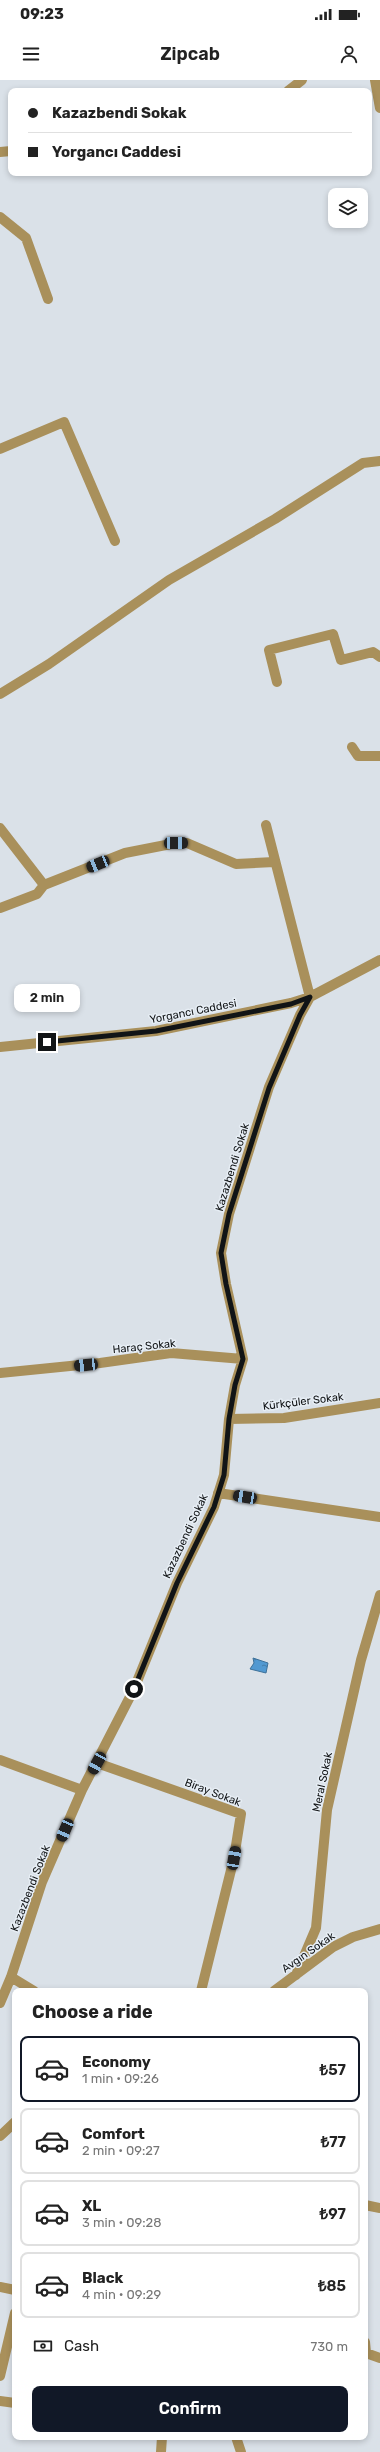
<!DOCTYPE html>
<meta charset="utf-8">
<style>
:root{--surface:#fff;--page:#f2f2f2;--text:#222;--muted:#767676;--line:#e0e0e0;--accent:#111827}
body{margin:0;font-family:Rubik,sans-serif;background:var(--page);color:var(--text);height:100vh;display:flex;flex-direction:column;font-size:15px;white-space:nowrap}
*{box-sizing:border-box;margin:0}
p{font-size:13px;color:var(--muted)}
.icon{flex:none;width:22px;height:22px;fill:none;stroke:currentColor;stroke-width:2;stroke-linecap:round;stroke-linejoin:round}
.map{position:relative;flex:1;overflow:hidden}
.panel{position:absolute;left:12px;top:1908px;width:356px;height:452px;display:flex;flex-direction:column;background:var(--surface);border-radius:8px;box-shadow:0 2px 6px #0003}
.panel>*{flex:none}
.banner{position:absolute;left:8px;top:8px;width:364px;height:88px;border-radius:8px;box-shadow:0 2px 6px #0003;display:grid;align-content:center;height:88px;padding:0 20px;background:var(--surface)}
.buttons{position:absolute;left:328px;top:108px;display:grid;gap:8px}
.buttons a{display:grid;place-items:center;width:40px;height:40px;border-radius:8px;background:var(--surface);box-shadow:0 2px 6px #0003;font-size:20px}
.end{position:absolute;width:18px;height:18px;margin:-9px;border:5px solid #111416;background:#fff;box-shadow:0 0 0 2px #fff}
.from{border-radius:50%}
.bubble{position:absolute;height:28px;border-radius:8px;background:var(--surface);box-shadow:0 2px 6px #0003;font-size:13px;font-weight:600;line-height:28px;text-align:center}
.car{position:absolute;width:12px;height:24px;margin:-12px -6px;border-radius:5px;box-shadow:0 0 3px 1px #0007;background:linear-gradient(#222 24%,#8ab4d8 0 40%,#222 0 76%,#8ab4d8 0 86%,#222 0)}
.banner b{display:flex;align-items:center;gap:14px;height:38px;font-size:15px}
.banner b+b{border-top:1px solid var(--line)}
.banner i{width:10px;height:10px;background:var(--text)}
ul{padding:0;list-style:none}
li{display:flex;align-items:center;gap:12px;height:66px;margin:0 8px 6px;padding:0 12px;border:2px solid var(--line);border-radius:8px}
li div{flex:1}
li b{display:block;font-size:15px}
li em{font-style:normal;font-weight:600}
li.on{border-color:var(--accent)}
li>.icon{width:36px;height:36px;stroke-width:1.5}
h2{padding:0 20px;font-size:18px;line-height:48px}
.pay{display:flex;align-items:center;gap:10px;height:44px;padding:0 20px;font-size:15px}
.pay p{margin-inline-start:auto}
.button{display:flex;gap:8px;margin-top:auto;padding:8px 20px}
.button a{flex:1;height:46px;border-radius:8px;background:var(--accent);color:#fff;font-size:16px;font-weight:600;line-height:46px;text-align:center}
.status{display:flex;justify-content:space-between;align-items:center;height:28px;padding:0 20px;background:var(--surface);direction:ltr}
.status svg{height:11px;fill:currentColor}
header{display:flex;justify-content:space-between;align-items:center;height:52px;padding:0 20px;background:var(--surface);font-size:18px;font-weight:600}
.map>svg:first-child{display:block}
.water{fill:url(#water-ripples);stroke:#3e7199}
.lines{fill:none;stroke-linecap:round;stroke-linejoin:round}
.minor{stroke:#a9905b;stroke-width:10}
.route{stroke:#111416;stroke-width:5}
.labels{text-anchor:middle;stroke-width:3;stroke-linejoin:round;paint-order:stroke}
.street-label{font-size:11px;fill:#111416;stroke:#e7eef5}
</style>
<div class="status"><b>09:23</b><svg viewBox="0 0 49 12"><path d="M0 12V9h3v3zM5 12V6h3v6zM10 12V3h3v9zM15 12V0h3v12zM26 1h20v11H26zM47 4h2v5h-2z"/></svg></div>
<header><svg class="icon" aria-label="menu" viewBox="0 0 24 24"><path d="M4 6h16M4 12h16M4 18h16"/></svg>Zipcab<svg class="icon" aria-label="person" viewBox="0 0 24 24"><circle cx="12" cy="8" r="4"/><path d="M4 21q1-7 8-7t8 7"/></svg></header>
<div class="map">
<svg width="380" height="2372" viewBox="0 0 380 2372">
<defs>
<pattern id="water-ripples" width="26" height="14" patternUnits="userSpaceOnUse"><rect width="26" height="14" fill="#5299d1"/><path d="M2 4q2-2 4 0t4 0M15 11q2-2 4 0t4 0" fill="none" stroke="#437ca9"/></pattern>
</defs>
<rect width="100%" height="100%" fill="#dae1e8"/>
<path class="water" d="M 253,1578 L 268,1583 L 266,1593 L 250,1589 L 254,1583 Z"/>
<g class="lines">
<path class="minor" d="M 375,0 L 380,28
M 288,11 L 302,0
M 0,72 L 11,71
M 0,137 L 26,158 L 48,219
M 0,369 L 64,342 L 115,461
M 277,602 L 269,570 L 333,554 L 341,580 L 373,572 L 380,577
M 0,614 L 49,584 L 169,500 L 275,439 L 363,383 L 380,381
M 352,667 L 358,676 L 380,676
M 0,748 L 44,805
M 0,828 L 37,814 L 44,805 L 125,773 L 176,763 L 187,763 L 236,784 L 274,782
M 0,967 L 156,951 L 291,923 L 310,917 L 380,880
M 0,1293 L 100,1283 L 171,1273 L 243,1279
M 229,1339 L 284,1338 L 380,1323
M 218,1413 L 380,1437
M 0,1680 L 82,1710
M 97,1683 L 241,1734 L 234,1778 L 201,1911
M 296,1895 L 316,1848 L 327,1730 L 361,1580 L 380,1515
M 11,1897 L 34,1911
M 274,1911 L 333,1867 L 353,1857 L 380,1849
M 0,1923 L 11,1897 L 42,1802 L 82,1710 L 134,1609 L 177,1503 L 214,1427 L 224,1395 L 229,1339 L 235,1305 L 243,1279 L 226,1204 L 221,1173 L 229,1134 L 269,1007 L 300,935 L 310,917 L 266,745
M 0,2056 L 15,2042
M 365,2125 L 380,2128
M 0,2207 L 15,2210
M 365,2262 L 366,2273 L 380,2278
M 0,2296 L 15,2233
M 0,2321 L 15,2323
M 236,2357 L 241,2372
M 161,2372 L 162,2357"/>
</g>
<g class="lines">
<path class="route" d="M 47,962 L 156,951 L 291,924 L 310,917 L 300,935 L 269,1008 L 229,1134 L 221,1173 L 226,1204 L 243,1279 L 235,1305 L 229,1339 L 224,1395 L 214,1427 L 177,1503 L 134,1609"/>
</g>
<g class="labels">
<g class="street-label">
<text transform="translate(193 931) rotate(-11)" y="4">Yorgancı Caddesi</text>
<text transform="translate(232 1087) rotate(-73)" y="4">Kazazbendi Sokak</text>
<text transform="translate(144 1266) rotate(-6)" y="4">Haraç Sokak</text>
<text transform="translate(303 1321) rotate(-7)" y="4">Kürkçüler Sokak</text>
<text transform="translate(185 1456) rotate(-65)" y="4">Kazazbendi Sokak</text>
<text transform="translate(322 1702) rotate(-78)" y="4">Meral Sokak</text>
<text transform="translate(213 1712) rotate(21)" y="4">Biray Sokak</text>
<text transform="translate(30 1808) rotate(-69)" y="4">Kazazbendi Sokak</text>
<text transform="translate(308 1872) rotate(-35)" y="4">Avgın Sokak</text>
</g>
</g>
</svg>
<div class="buttons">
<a><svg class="icon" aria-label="layers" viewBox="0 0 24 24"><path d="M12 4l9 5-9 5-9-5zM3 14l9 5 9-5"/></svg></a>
</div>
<i class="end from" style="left:134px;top:1609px"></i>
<i class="end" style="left:47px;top:962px"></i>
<div class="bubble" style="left:14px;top:904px;width:66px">2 min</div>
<i class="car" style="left:176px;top:763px;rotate:90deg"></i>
<i class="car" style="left:98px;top:784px;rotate:248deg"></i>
<i class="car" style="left:86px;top:1285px;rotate:264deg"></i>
<i class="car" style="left:245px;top:1417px;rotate:279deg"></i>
<i class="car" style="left:97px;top:1683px;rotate:209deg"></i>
<i class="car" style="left:65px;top:1750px;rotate:203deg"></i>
<i class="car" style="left:234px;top:1778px;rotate:10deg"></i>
<div class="banner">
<b><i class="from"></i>Kazazbendi Sokak</b>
<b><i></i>Yorgancı Caddesi</b>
</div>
<section class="panel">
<h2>Choose a ride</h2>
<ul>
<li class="on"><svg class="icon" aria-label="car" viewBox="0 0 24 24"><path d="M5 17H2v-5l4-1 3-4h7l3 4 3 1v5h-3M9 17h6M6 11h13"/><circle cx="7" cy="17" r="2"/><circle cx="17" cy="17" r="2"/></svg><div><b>Economy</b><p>1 min · 09:26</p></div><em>₺57</em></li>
<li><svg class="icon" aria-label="car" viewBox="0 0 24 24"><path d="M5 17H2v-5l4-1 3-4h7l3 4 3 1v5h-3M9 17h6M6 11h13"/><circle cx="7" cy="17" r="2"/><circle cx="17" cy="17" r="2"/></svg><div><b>Comfort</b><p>2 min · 09:27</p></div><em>₺77</em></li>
<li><svg class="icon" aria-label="car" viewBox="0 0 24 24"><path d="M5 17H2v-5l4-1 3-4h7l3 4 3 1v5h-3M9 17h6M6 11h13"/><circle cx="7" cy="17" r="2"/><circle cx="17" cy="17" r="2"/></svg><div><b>XL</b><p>3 min · 09:28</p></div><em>₺97</em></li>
<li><svg class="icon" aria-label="car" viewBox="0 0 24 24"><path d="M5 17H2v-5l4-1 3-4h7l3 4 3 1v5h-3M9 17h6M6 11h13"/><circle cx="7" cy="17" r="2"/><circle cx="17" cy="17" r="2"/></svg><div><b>Black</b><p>4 min · 09:29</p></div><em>₺85</em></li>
</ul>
<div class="pay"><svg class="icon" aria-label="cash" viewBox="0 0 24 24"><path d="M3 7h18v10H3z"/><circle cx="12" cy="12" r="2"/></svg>Cash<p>730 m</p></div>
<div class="button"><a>Confirm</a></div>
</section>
</div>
